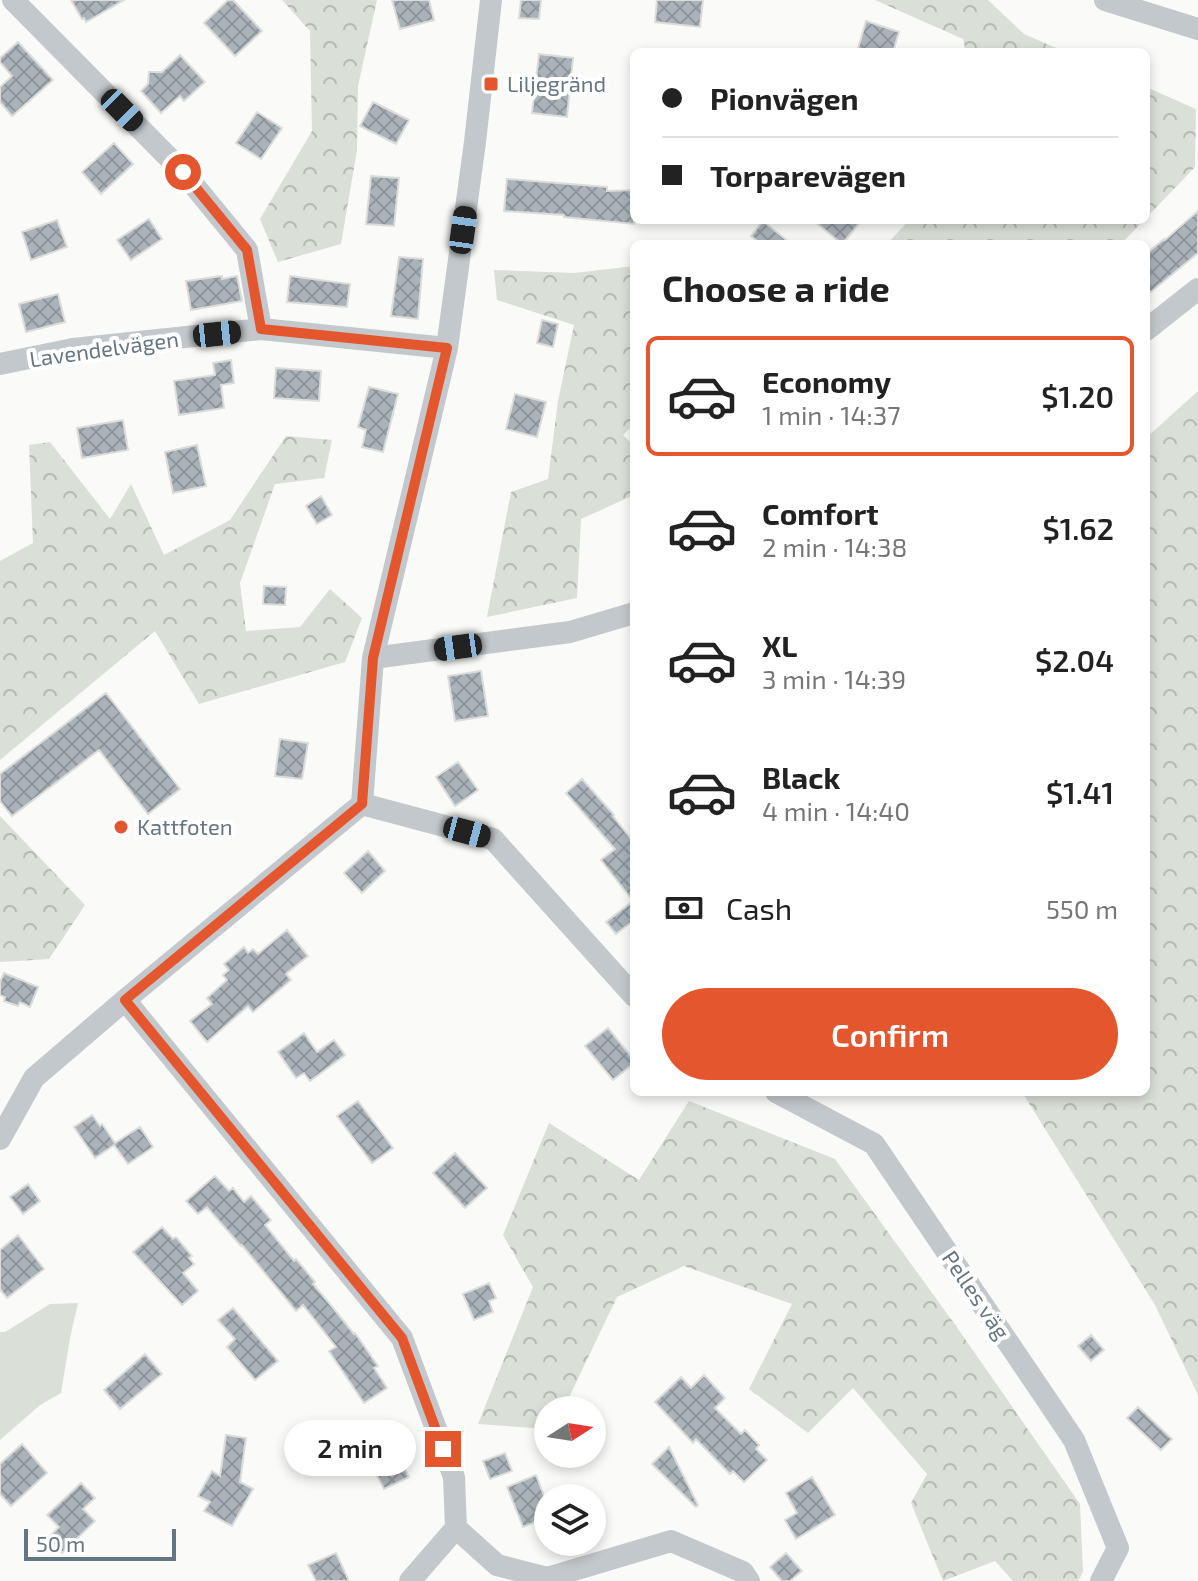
<!DOCTYPE html>
<meta charset="utf-8">
<style>
:root{--surface:#fff;--page:#f6f6f6;--text:#222;--muted:#767676;--line:#e0e0e0;--accent:#e4572e}
body{margin:0;font-family:"Exo 2",sans-serif;background:var(--page);color:var(--text);height:100vh;display:flex;flex-direction:column;font-size:30px;white-space:nowrap}
*{box-sizing:border-box;margin:0}
p{font-size:26px;color:var(--muted)}
.icon{flex:none;width:44px;height:44px;fill:none;stroke:currentColor;stroke-width:2;stroke-linecap:round;stroke-linejoin:round}
.map{position:relative;flex:1;overflow:hidden}
.panel{position:absolute;left:630px;top:240px;width:520px;height:856px;display:flex;flex-direction:column;background:var(--surface);border-radius:12px;box-shadow:0 4px 12px #0003}
.panel>*{flex:none}
.hud{position:absolute;left:630px;top:48px;width:520px;height:176px;border-radius:12px;box-shadow:0 4px 12px #0003;display:grid;align-content:center;height:176px;padding:0 32px;background:var(--surface)}
.needle{width:52px;rotate:78deg}
.tools{position:absolute;left:534px;top:1396px;display:grid;gap:16px}
.tools a{display:grid;place-items:center;width:72px;height:72px;border-radius:50%;background:var(--surface);box-shadow:0 4px 12px #0003;font-size:40px}
.scale{position:absolute;left:24px;bottom:20px;width:152px;box-sizing:border-box;padding-left:8px;border:4px solid #657683;border-top:0;font-size:22px;line-height:28px;white-space:nowrap;color:#657683;-webkit-text-stroke:6px #fff;paint-order:stroke}
.end{position:absolute;width:36px;height:36px;margin:-18px;border:10px solid #e4572e;background:#fff;box-shadow:0 0 0 4px #fff}
.from{border-radius:50%}
.bubble{position:absolute;height:56px;border-radius:28px;background:var(--surface);box-shadow:0 4px 12px #0003;font-size:26px;font-weight:600;line-height:56px;text-align:center}
.car{position:absolute;width:24px;height:48px;margin:-24px -12px;border-radius:10px;box-shadow:0 0 6px 2px #0007;background:linear-gradient(#222 24%,#8ab4d8 0 40%,#222 0 76%,#8ab4d8 0 86%,#222 0)}
.hud b{display:flex;align-items:center;gap:28px;height:76px;font-size:30px}
.hud b+b{border-top:2px solid var(--line)}
.hud i{width:20px;height:20px;background:var(--text)}
ul{padding:0;list-style:none}
li{display:flex;align-items:center;gap:24px;height:120px;margin:0 16px 12px;padding:0 16px;border:4px solid transparent;border-radius:12px}
li div{flex:1}
li b{display:block;font-size:30px}
li em{font-style:normal;font-weight:600}
li.on{border-color:var(--accent)}
li>.icon{width:72px;height:72px;stroke-width:1.5}
h2{padding:0 32px;font-size:36px;line-height:96px}
.pay{display:flex;align-items:center;gap:20px;height:88px;padding:0 32px;font-size:30px}
.pay p{margin-inline-start:auto}
.primary-button{display:flex;gap:16px;margin-top:auto;padding:16px 32px}
.primary-button a{flex:1;height:92px;border-radius:48px;background:var(--accent);color:#fff;font-size:32px;font-weight:600;line-height:92px;text-align:center}
.map>svg:first-child{display:block}
.green{fill:#dadfd7}
.forest{fill:url(#forest-crowns)}
.building{fill:url(#building-cross-hatch);stroke:#dcdcda;stroke-width:2}
.lines{fill:none;stroke-linecap:round;stroke-linejoin:round}
.minor{stroke:#c3c8cc;stroke-width:22}
.route{stroke:#e4572e;stroke-width:10}
.poi-dot{fill:#e4572e;stroke:#fff;stroke-width:3}
.labels{text-anchor:middle;stroke-width:8;stroke-linejoin:round;paint-order:stroke}
.poi-label{font-size:22px;fill:#657683;stroke:#fff;text-anchor:start}
.street-label{font-size:22px;fill:#657683;stroke:#fff}
</style>
<div class="map">
<svg width="1198" height="1581" viewBox="0 0 1198 1581">
<defs>
<pattern id="forest-crowns" width="20" height="18" patternUnits="userSpaceOnUse" patternTransform="scale(2)"><rect width="20" height="18" fill="#dadfd7"/><path d="M2 6a3 3 0 1 1 6 0M12 15a3 3 0 1 1 6 0" fill="none" stroke="#b4b9b4"/></pattern>
<pattern id="building-cross-hatch" width="8" height="8" patternUnits="userSpaceOnUse" patternTransform="scale(2)"><rect width="8" height="8" fill="#aab3b9"/><path d="M0 0l8 8M0 8l8-8" fill="none" stroke="#8e969c"/></pattern>
</defs>
<rect width="100%" height="100%" fill="#fafaf8"/>
<path class="green" d="M 78,1303 L 70,1338 L 61,1393 L 40,1405 L 0,1440 L 0,1332 L 5,1332 L 50,1304 Z"/>
<path class="forest" d="M 282,0 L 377,0 L 358,86 L 357,150 L 341,244 L 278,262 L 260,219 L 312,131 L 310,31 Z
M 875,0 L 988,0 L 1024,34 L 1065,52 L 966,52 L 963,39 Z
M 1146,87 L 1196,109 L 1195,167 L 1146,218 Z
M 909,220 L 1144,220 L 1121,244 L 887,244 Z
M 634,266 L 634,424 L 623,435 L 634,446 L 634,495 L 581,519 L 577,598 L 487,617 L 511,492 L 548,479 L 558,401 L 574,325 L 497,300 L 494,270 L 574,273 Z
M 1198,391 L 1198,1395 L 1155,1305 L 1022,1092 L 1146,1092 L 1146,438 Z
M 286,436 L 332,440 L 324,478 L 275,484 L 240,583 L 246,631 L 300,627 L 330,589 L 362,618 L 345,662 L 199,704 L 155,631 L 0,760 L 0,561 L 33,543 L 29,445 L 50,442 L 110,519 L 131,484 L 164,555 L 230,520 Z
M 0,816 L 85,905 L 49,959 L 0,962 Z
M 689,1101 L 835,1159 L 956,1326 L 1080,1504 L 1083,1572 L 1078,1581 L 1013,1581 L 995,1561 L 943,1581 L 911,1503 L 927,1474 L 853,1388 L 808,1433 L 749,1389 L 792,1304 L 684,1266 L 617,1297 L 563,1410 L 548,1410 L 548,1429 L 478,1424 L 533,1287 L 503,1235 L 549,1123 L 639,1180 Z"/>
<path class="building" d="M 71,0 L 124,0 L 86,22 L 84,18 L 82,19 Z
M 228,0 L 233,0 L 262,31 L 235,56 L 204,23 Z
M 392,0 L 429,0 L 434,20 L 400,29 Z
M 521,0 L 541,0 L 539,19 L 519,18 Z
M 657,0 L 703,0 L 700,27 L 655,22 Z
M 866,21 L 899,32 L 893,52 L 857,52 Z
M 18,42 L 53,80 L 12,116 L 0,102 L 0,87 L 12,76 L 0,62 L 0,58 Z
M 539,54 L 573,58 L 567,117 L 532,113 Z
M 180,55 L 205,82 L 184,101 L 180,96 L 161,113 L 141,91 L 148,84 L 149,72 L 162,72 Z
M 373,102 L 409,120 L 396,144 L 360,126 Z
M 257,112 L 282,128 L 261,159 L 236,143 Z
M 114,143 L 133,164 L 101,194 L 82,172 Z
M 371,176 L 399,178 L 394,226 L 366,224 Z
M 507,179 L 607,187 L 607,191 L 634,190 L 634,224 L 564,217 L 564,215 L 504,211 Z
M 1198,211 L 1198,253 L 1146,296 L 1146,254 L 1164,239 L 1165,240 Z
M 149,219 L 162,239 L 131,260 L 117,240 Z
M 57,220 L 67,247 L 31,260 L 22,232 Z
M 813,220 L 862,220 L 842,244 Z
M 763,221 L 791,244 L 761,244 L 751,236 Z
M 399,257 L 423,259 L 418,319 L 391,316 Z
M 222,276 L 222,279 L 237,276 L 242,301 L 191,310 L 186,281 Z
M 290,276 L 350,284 L 347,307 L 287,302 Z
M 58,294 L 65,322 L 26,332 L 19,304 Z
M 542,320 L 558,324 L 553,347 L 537,343 Z
M 231,360 L 234,383 L 221,385 L 224,408 L 179,415 L 174,381 L 215,375 L 213,363 Z
M 276,368 L 321,371 L 319,401 L 274,398 Z
M 369,387 L 398,394 L 383,452 L 362,447 L 366,430 L 358,427 Z
M 515,394 L 546,402 L 537,437 L 506,429 Z
M 123,420 L 128,450 L 82,458 L 77,428 Z
M 197,445 L 206,486 L 173,493 L 165,452 Z
M 321,496 L 332,515 L 317,524 L 306,506 Z
M 264,586 L 286,587 L 285,605 L 263,604 Z
M 481,671 L 488,716 L 455,721 L 448,676 Z
M 106,693 L 180,789 L 148,814 L 99,750 L 12,816 L 0,801 L 0,774 Z
M 280,739 L 308,743 L 302,779 L 275,776 Z
M 458,762 L 478,790 L 455,806 L 436,777 Z
M 582,779 L 614,815 L 613,816 L 634,843 L 634,920 L 616,934 L 606,922 L 633,901 L 601,860 L 615,849 L 566,793 Z
M 368,851 L 385,871 L 362,893 L 344,873 Z
M 287,930 L 308,956 L 286,974 L 291,980 L 253,1012 L 248,1006 L 207,1042 L 190,1021 L 212,1004 L 207,998 L 227,980 L 223,975 L 229,970 L 224,964 L 244,947 L 248,953 L 253,949 L 258,954 Z
M 4,973 L 38,987 L 30,1007 L 20,1002 L 18,1006 L 4,1001 L 5,997 L 0,995 L 0,982 Z
M 608,1028 L 634,1060 L 634,1063 L 613,1080 L 585,1046 Z
M 304,1033 L 317,1052 L 334,1040 L 345,1055 L 310,1081 L 304,1073 L 296,1078 L 278,1052 Z
M 358,1101 L 393,1148 L 372,1163 L 337,1116 Z
M 92,1115 L 100,1126 L 102,1124 L 115,1143 L 140,1127 L 153,1147 L 128,1164 L 114,1145 L 95,1158 L 74,1127 Z
M 455,1153 L 487,1188 L 465,1208 L 433,1173 Z
M 215,1176 L 229,1191 L 233,1188 L 244,1202 L 251,1196 L 271,1220 L 265,1225 L 294,1261 L 296,1259 L 315,1282 L 313,1284 L 329,1303 L 354,1334 L 355,1333 L 378,1366 L 374,1368 L 387,1388 L 364,1403 L 329,1351 L 336,1347 L 303,1305 L 296,1311 L 242,1245 L 241,1246 L 207,1207 L 198,1214 L 186,1201 Z
M 28,1184 L 40,1201 L 23,1214 L 10,1197 Z
M 162,1227 L 173,1239 L 176,1237 L 192,1256 L 189,1258 L 194,1264 L 183,1273 L 198,1291 L 182,1305 L 133,1252 Z
M 18,1235 L 44,1269 L 7,1298 L 0,1289 L 0,1250 Z
M 489,1283 L 496,1298 L 489,1301 L 493,1312 L 474,1320 L 463,1294 Z
M 233,1308 L 278,1361 L 255,1380 L 227,1347 L 235,1339 L 218,1320 Z
M 1091,1335 L 1104,1350 L 1091,1361 L 1078,1346 Z
M 145,1354 L 162,1374 L 120,1409 L 104,1390 Z
M 704,1375 L 725,1398 L 715,1408 L 741,1434 L 745,1430 L 759,1445 L 756,1449 L 767,1460 L 744,1482 L 733,1471 L 730,1474 L 696,1439 L 693,1443 L 655,1402 L 681,1377 L 691,1388 Z
M 1138,1407 L 1172,1439 L 1161,1450 L 1127,1418 Z
M 226,1435 L 246,1438 L 240,1482 L 253,1489 L 232,1526 L 204,1511 L 210,1502 L 198,1496 L 212,1471 L 220,1476 Z
M 390,1438 L 409,1477 L 384,1489 L 364,1450 Z
M 22,1444 L 47,1473 L 11,1506 L 0,1494 L 0,1464 Z
M 669,1447 L 698,1505 L 696,1507 L 652,1464 Z
M 505,1453 L 512,1471 L 490,1479 L 483,1461 Z
M 536,1475 L 548,1506 L 548,1517 L 523,1527 L 507,1487 Z
M 812,1477 L 835,1515 L 796,1539 L 785,1520 L 797,1513 L 786,1493 Z
M 81,1483 L 95,1498 L 83,1509 L 95,1521 L 62,1553 L 48,1538 L 59,1527 L 47,1515 Z
M 336,1553 L 349,1581 L 316,1581 L 308,1565 Z
M 786,1553 L 802,1571 L 790,1581 L 782,1581 L 770,1567 Z"/>
<g class="lines">
<path class="minor" d="M 13,0 L 183,172 L 247,250 L 261,329
M 1105,0 L 1198,29
M 1146,330 L 1198,289
M 0,364 L 73,349 L 261,329 L 447,348
M 373,658 L 570,632 L 634,613
M 362,804 L 493,839 L 634,996
M 125,1000 L 402,1338 L 454,1477 L 456,1528 L 497,1565 L 547,1578 L 671,1541 L 743,1572 L 749,1581
M 776,1092 L 874,1144 L 1074,1440 L 1118,1548 L 1101,1581
M 0,1139 L 34,1078 L 125,1000 L 362,804 L 373,658 L 447,348 L 475,142 L 491,0
M 410,1581 L 456,1528"/>
</g>
<g class="lines">
<path class="route" d="M 183,172 L 247,250 L 261,329 L 447,348 L 373,658 L 362,804 L 125,1000 L 402,1338 L 443,1449"/>
</g>
<g class="poi-dot">
<rect x="483" y="76" width="16" height="16" rx="4"/>
<circle cx="121" cy="827" r="8"/>
</g>
<g class="labels">
<g class="poi-label">
<text x="507" y="92">Liljegränd</text>
<text x="137" y="835">Kattfoten</text>
</g>
<g class="street-label">
<text transform="translate(104 349) rotate(-8)" y="8">Lavendelvägen</text>
<text transform="translate(976 1295) rotate(56)" y="8">Pelles väg</text>
</g>
</g>
</svg>
<div class="tools">
<a><svg class="needle" viewBox="-14 -14 28 28"><path d="M0-13l5 13h-10z" fill="#e53935"/><path d="M0 13l5-13h-10z" fill="#767676"/></svg></a>
<a><svg class="icon" aria-label="layers" viewBox="0 0 24 24"><path d="M12 4l9 5-9 5-9-5zM3 14l9 5 9-5"/></svg></a>
</div>
<div class="scale">50 m</div>
<i class="end from" style="left:183px;top:172px"></i>
<i class="end" style="left:443px;top:1449px"></i>
<div class="bubble" style="left:284px;top:1420px;width:132px">2 min</div>
<i class="car" style="left:122px;top:110px;rotate:135deg"></i>
<i class="car" style="left:463px;top:230px;rotate:8deg"></i>
<i class="car" style="left:217px;top:334px;rotate:84deg"></i>
<i class="car" style="left:458px;top:647px;rotate:262deg"></i>
<i class="car" style="left:467px;top:832px;rotate:105deg"></i>
<div class="hud">
<b><i class="from"></i>Pionvägen</b>
<b><i></i>Torparevägen</b>
</div>
<section class="panel">
<h2>Choose a ride</h2>
<ul>
<li class="on"><svg class="icon" aria-label="car" viewBox="0 0 24 24"><path d="M5 17H2v-5l4-1 3-4h7l3 4 3 1v5h-3M9 17h6M6 11h13"/><circle cx="7" cy="17" r="2"/><circle cx="17" cy="17" r="2"/></svg><div><b>Economy</b><p>1 min · 14:37</p></div><em>$1.20</em></li>
<li><svg class="icon" aria-label="car" viewBox="0 0 24 24"><path d="M5 17H2v-5l4-1 3-4h7l3 4 3 1v5h-3M9 17h6M6 11h13"/><circle cx="7" cy="17" r="2"/><circle cx="17" cy="17" r="2"/></svg><div><b>Comfort</b><p>2 min · 14:38</p></div><em>$1.62</em></li>
<li><svg class="icon" aria-label="car" viewBox="0 0 24 24"><path d="M5 17H2v-5l4-1 3-4h7l3 4 3 1v5h-3M9 17h6M6 11h13"/><circle cx="7" cy="17" r="2"/><circle cx="17" cy="17" r="2"/></svg><div><b>XL</b><p>3 min · 14:39</p></div><em>$2.04</em></li>
<li><svg class="icon" aria-label="car" viewBox="0 0 24 24"><path d="M5 17H2v-5l4-1 3-4h7l3 4 3 1v5h-3M9 17h6M6 11h13"/><circle cx="7" cy="17" r="2"/><circle cx="17" cy="17" r="2"/></svg><div><b>Black</b><p>4 min · 14:40</p></div><em>$1.41</em></li>
</ul>
<div class="pay"><svg class="icon" aria-label="cash" viewBox="0 0 24 24"><path d="M3 7h18v10H3z"/><circle cx="12" cy="12" r="2"/></svg>Cash<p>550 m</p></div>
<div class="primary-button"><a>Confirm</a></div>
</section>
</div>
